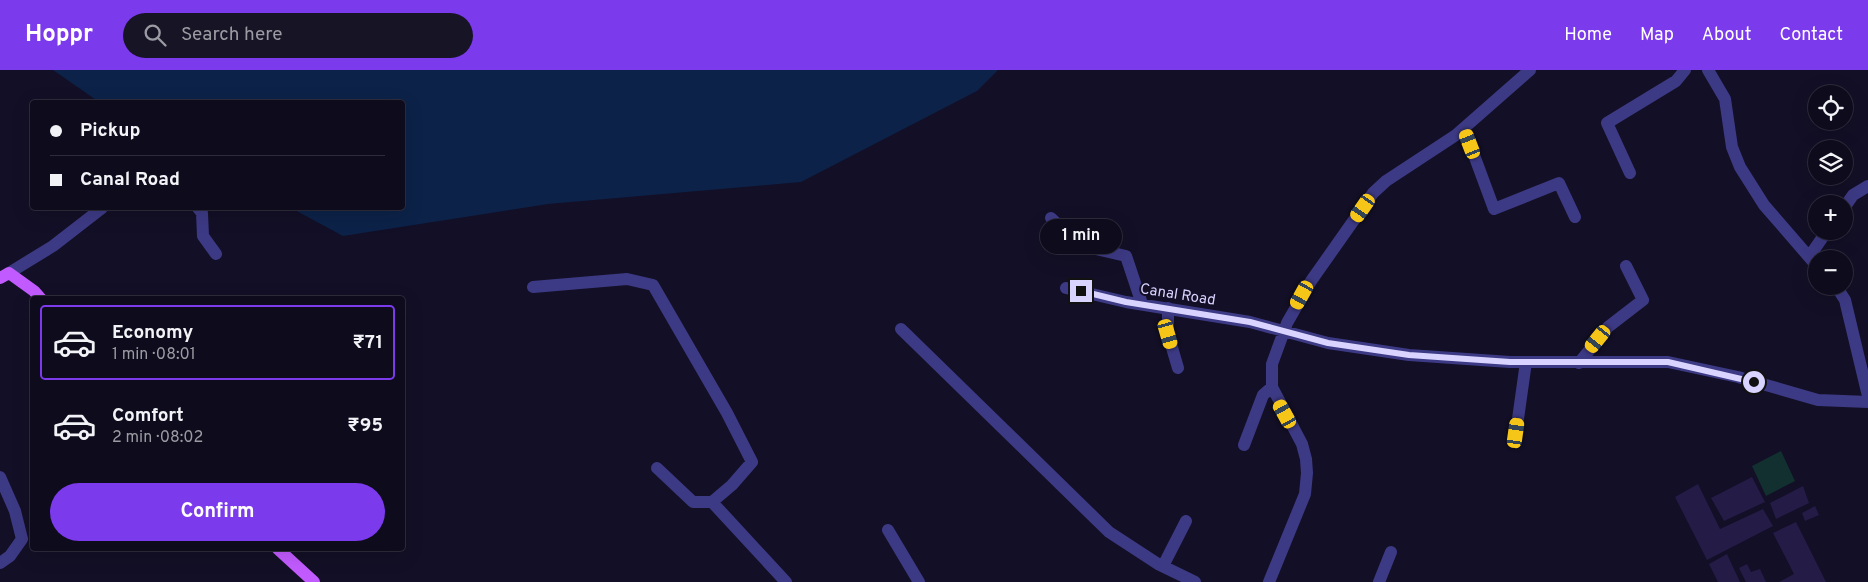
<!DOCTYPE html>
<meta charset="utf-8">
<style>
:root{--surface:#0e0b1c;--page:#171425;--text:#f1f3f6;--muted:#9b9ba3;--line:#2e2b3b;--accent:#7c3aed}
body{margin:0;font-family:Overpass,sans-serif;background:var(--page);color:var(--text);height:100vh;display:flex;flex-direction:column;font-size:19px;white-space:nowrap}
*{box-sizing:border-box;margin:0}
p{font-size:16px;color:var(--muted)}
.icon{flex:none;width:28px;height:28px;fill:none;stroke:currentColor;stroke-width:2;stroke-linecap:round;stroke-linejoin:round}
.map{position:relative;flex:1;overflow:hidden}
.side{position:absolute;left:30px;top:226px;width:375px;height:255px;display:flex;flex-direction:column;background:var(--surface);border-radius:5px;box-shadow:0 5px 20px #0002,0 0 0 1px var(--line)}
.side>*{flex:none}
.top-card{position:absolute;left:30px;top:30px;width:375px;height:110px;border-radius:5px;box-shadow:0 5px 20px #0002,0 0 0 1px var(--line);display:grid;align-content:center;height:110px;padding:0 20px;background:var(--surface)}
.fabs{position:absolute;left:1808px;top:15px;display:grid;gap:10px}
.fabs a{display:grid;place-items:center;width:45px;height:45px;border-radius:50%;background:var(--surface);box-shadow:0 5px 20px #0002,0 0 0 1px var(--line);font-size:25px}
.end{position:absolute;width:22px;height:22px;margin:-11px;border:6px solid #d9d4ff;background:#111;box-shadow:0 0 0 2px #111}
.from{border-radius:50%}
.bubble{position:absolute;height:35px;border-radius:18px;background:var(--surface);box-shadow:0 5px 20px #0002,0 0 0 1px var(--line);font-size:16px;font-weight:700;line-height:35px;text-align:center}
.car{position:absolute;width:15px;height:30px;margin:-15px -8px;border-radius:6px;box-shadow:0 0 4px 1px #0007;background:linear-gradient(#f5c518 24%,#345 0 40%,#f5c518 0 76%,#345 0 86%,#f5c518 0)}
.top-card b{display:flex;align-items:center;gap:18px;height:48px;font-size:19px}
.top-card b+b{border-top:1px solid var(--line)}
.top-card i{width:12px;height:12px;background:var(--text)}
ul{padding:9px 0 0;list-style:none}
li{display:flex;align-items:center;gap:15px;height:75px;margin:0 10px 8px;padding:0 10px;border:2px solid transparent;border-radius:5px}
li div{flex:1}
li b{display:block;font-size:19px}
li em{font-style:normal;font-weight:700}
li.selected{border-color:var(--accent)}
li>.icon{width:45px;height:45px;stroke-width:1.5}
.button{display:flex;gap:10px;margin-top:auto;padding:10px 20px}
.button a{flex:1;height:58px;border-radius:30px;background:var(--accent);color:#fff;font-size:20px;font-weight:700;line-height:58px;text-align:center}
header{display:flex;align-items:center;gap:30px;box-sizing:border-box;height:70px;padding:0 25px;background:var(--accent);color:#fff}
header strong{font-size:24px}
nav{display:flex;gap:28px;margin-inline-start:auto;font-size:18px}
.search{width:350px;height:45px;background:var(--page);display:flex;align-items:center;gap:12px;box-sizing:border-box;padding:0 18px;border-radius:28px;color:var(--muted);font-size:19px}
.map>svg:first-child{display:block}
.green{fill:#12302f}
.water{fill:#0c2248}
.building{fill:#241b47}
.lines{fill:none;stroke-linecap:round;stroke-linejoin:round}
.minor{stroke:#3d3a85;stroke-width:12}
.major{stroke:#c25bff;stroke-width:12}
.route{stroke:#d9d4ff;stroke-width:6}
.labels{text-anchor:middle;stroke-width:4;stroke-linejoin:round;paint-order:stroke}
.street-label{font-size:15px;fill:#d9d4ff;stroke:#130f26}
</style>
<header>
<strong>Hoppr</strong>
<div class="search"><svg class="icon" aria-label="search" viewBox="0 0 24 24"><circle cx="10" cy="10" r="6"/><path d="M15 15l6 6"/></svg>Search here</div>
<nav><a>Home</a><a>Map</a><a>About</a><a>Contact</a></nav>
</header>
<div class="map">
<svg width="1868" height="512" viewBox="0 0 1868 512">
<rect width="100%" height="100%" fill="#130f26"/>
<path class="green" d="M 1781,381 L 1795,411 L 1766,426 L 1752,396 Z"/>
<path class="water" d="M 53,0 L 998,0 L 977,21 L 801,112 L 548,134 L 343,166 L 291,138 L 402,138 L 402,32 L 99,32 Z"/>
<path class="building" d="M 1752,407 L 1765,432 L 1724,451 L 1711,428 Z
M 1698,414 L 1720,459 L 1763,439 L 1773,456 L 1707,490 L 1675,427 Z
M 1803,416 L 1809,433 L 1776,449 L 1770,433 Z
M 1815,436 L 1819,445 L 1805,451 L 1802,443 Z
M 1796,452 L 1826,512 L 1779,512 L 1794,504 L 1773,463 Z
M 1727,484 L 1740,512 L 1718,512 L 1709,494 Z
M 1747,494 L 1751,502 L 1760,499 L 1766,512 L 1746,512 L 1739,498 Z"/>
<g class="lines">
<path class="minor" d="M 1708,0 L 1725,29 L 1732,77 L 1740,97 L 1764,135 L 1816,195
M 1464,58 L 1494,139 L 1559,113 L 1575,147
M 1630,103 L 1607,53 L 1676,11 L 1685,0
M 198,138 L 202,143 L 203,166 L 216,184
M 1844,138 L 1853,125 L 1868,116
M 1051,148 L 1079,175 L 1126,186 L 1142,234
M 1809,187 L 1827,161
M 9,203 L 53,176 L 102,138
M 1836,216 L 1845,230 L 1868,326
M 533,217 L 627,209 L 653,215 L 727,343 L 752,392 L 732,415 L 712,432
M 1066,218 L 1126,232 L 1250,252 L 1328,273 L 1409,285 L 1510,292 L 1668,292 L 1738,307 L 1818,330 L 1868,332
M 1168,238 L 1168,264 L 1178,298
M 901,259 L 1109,462 L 1158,494 L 1195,512
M 1579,293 L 1608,257 L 1643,230 L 1626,196
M 1516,363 L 1526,292
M 1244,375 L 1263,325 L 1272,317
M 657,398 L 693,432 L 712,432 L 786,512
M 0,407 L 15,441 L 22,469 L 10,486 L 0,493
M 888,460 L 919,512
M 1163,496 L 1186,451
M 1269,512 L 1305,424 L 1307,403 L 1306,389 L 1302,374 L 1272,317 L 1272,294 L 1287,253 L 1311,211 L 1373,123 L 1386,111 L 1456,65 L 1530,0
M 1379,512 L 1391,482"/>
<path class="major" d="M 0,208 L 9,203 L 34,221 L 41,229
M 278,479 L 314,512"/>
</g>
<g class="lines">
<path class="route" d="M 1081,221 L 1126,232 L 1250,252 L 1328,273 L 1409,285 L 1510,292 L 1668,292 L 1754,312"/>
</g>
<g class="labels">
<g class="street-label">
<text transform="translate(1178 224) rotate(9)" y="5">Canal Road</text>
</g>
</g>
</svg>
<div class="fabs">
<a><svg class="icon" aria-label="locate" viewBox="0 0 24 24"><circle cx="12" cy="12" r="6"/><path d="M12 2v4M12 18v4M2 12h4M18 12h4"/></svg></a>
<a><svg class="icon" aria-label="layers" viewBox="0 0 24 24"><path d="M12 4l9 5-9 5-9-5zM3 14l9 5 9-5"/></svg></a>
<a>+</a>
<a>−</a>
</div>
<i class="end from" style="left:1754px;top:312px"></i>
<i class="end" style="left:1081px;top:221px"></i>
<div class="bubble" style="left:1040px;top:149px;width:82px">1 min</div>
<i class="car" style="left:1470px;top:74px;rotate:339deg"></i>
<i class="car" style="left:1363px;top:138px;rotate:215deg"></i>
<i class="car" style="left:1302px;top:225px;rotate:209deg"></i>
<i class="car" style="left:1168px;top:264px;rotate:164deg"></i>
<i class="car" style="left:1598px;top:269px;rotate:219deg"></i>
<i class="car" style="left:1285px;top:344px;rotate:331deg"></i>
<i class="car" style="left:1516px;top:363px;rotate:8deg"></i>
<div class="top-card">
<b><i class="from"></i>Pickup</b>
<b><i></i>Canal Road</b>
</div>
<section class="side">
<ul>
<li class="selected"><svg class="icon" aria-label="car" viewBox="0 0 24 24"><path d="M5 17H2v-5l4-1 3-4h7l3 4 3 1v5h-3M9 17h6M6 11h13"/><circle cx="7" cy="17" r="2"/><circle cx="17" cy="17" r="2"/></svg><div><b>Economy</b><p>1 min · 08:01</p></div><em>₹71</em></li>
<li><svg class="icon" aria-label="car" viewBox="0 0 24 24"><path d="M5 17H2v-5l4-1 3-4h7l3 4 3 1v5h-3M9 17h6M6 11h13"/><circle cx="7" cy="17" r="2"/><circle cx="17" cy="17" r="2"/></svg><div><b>Comfort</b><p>2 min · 08:02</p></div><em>₹95</em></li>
</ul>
<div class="button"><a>Confirm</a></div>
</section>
</div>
